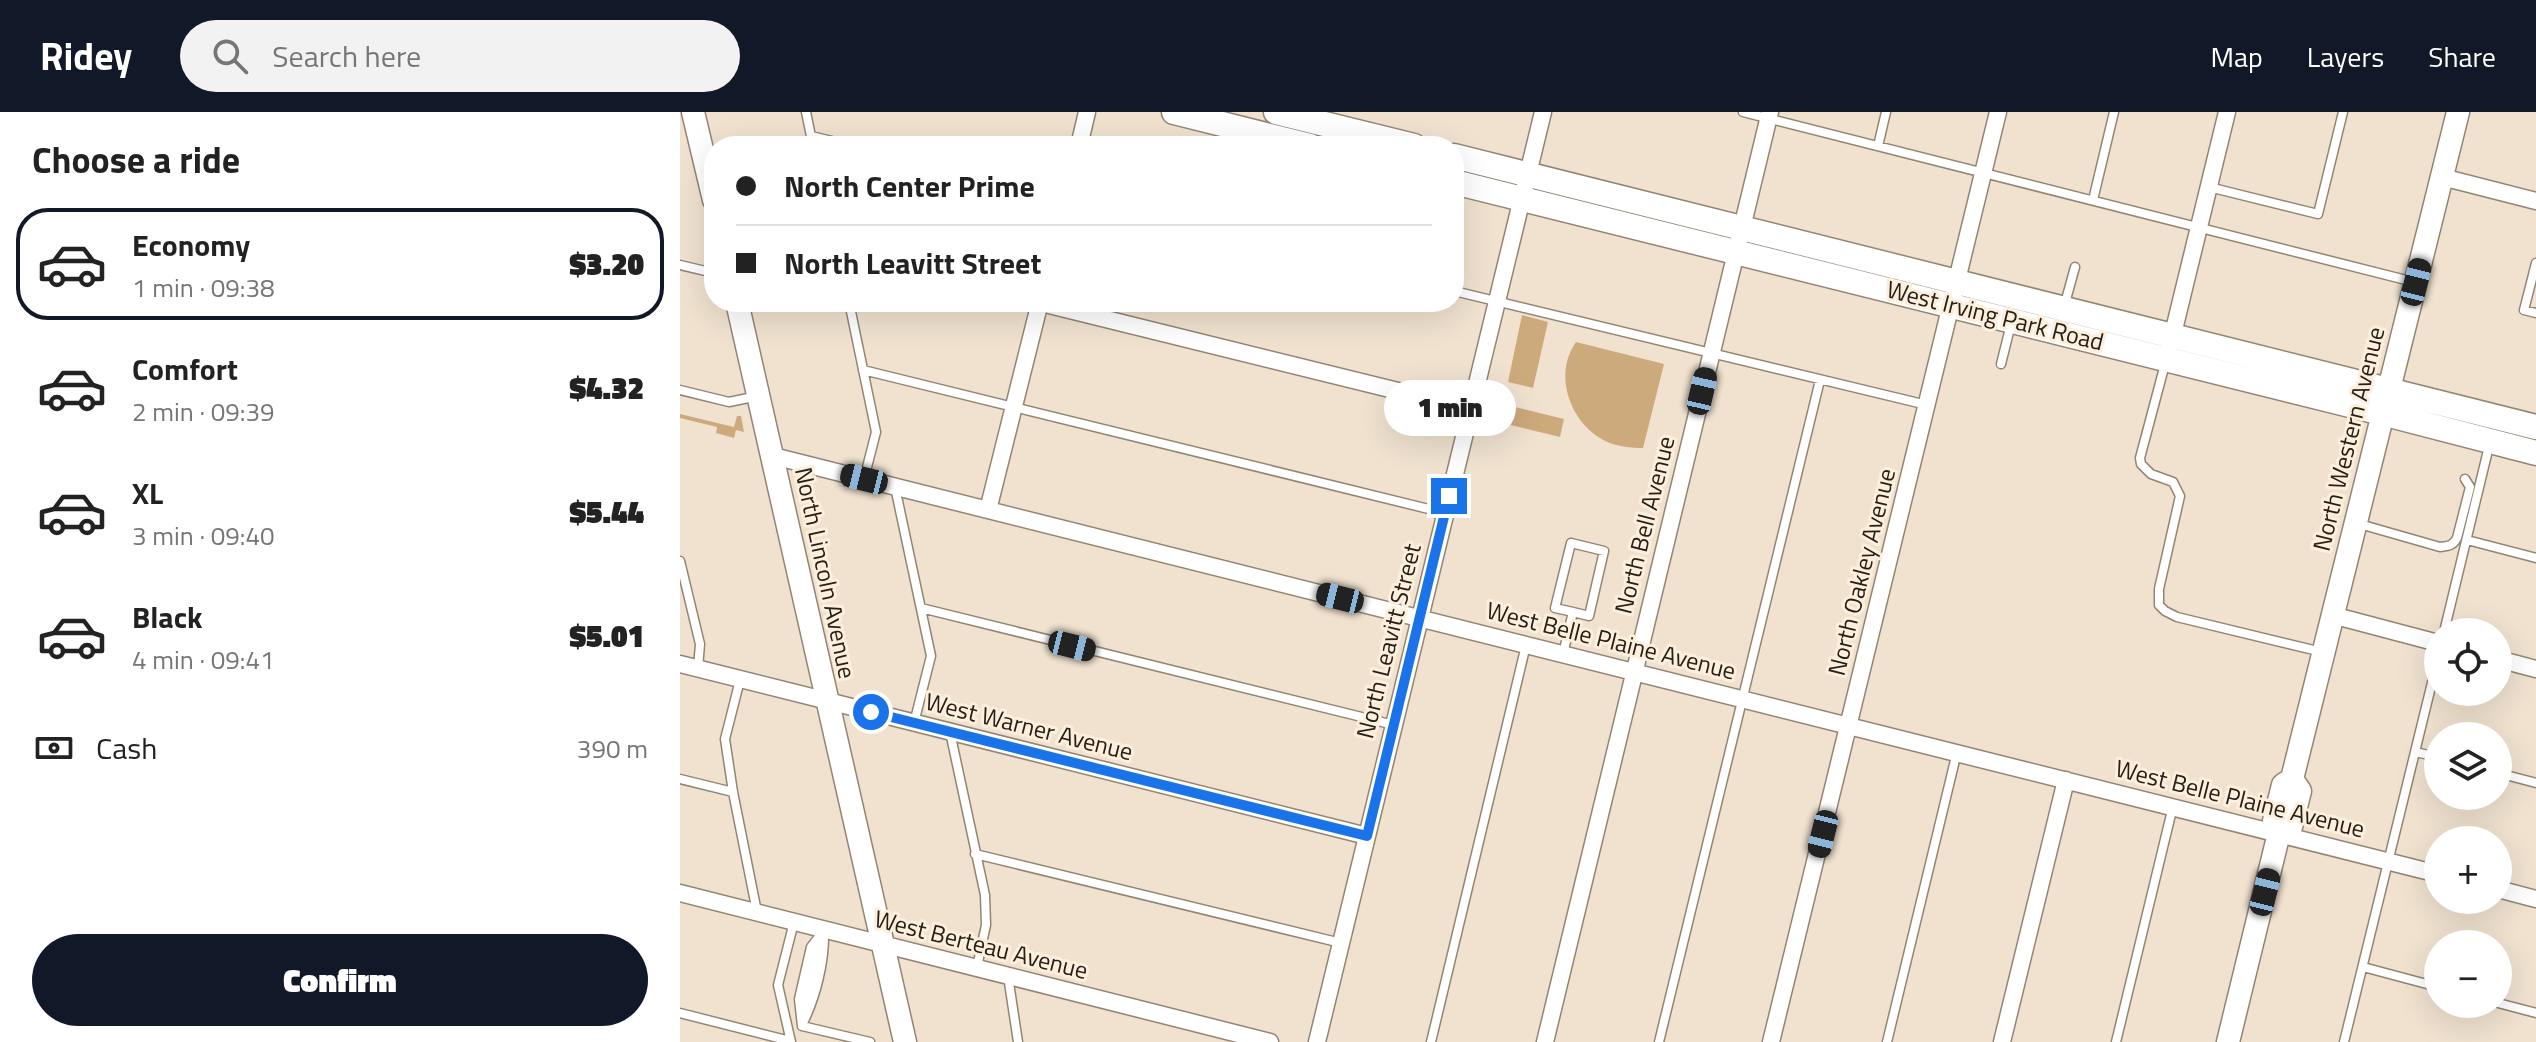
<!DOCTYPE html>
<meta charset="utf-8">
<style>
:root{--surface:#fff;--page:#f2f2f2;--text:#222;--muted:#767676;--line:#e0e0e0;--accent:#111827}
body{margin:0;font-family:"Titillium Web",sans-serif;background:var(--page);color:var(--text);height:100vh;display:flex;flex-direction:column;font-size:30px;white-space:nowrap}
*{box-sizing:border-box;margin:0}
p{font-size:26px;color:var(--muted)}
.icon{flex:none;width:44px;height:44px;fill:none;stroke:currentColor;stroke-width:2;stroke-linecap:round;stroke-linejoin:round}
.map{position:relative;flex:1;overflow:hidden}
.side{display:flex;flex-direction:column;background:var(--surface);width:680px}
.side>*{flex:none}
.hud{position:absolute;left:24px;top:24px;width:760px;height:176px;border-radius:32px;box-shadow:0 8px 32px #0002;display:grid;align-content:center;height:176px;padding:0 32px;background:var(--surface)}
.fabs{position:absolute;left:1744px;top:506px;display:grid;gap:16px}
.fabs a{display:grid;place-items:center;width:88px;height:88px;border-radius:50%;background:var(--surface);box-shadow:0 8px 32px #0002;font-size:40px}
.end{position:absolute;width:36px;height:36px;margin:-18px;border:10px solid #1a73e8;background:#fff;box-shadow:0 0 0 4px #fff}
.from{border-radius:50%}
.bubble{position:absolute;height:56px;border-radius:28px;background:var(--surface);box-shadow:0 8px 32px #0002;font-size:26px;font-weight:800;line-height:56px;text-align:center}
.car{position:absolute;width:24px;height:48px;margin:-24px -12px;border-radius:10px;box-shadow:0 0 6px 2px #0007;background:linear-gradient(#222 24%,#8ab4d8 0 40%,#222 0 76%,#8ab4d8 0 86%,#222 0)}
.hud b{display:flex;align-items:center;gap:28px;height:76px;font-size:30px}
.hud b+b{border-top:2px solid var(--line)}
.hud i{width:20px;height:20px;background:var(--text)}
ul{padding:0;list-style:none}
li{display:flex;align-items:center;gap:24px;height:112px;margin:0 16px 12px;padding:0 16px;border:4px solid transparent;border-radius:32px}
li div{flex:1}
li b{display:block;font-size:30px}
li em{font-style:normal;font-weight:800}
li.on{border-color:var(--accent)}
li>.icon{width:72px;height:72px;stroke-width:1.5}
h2{padding:0 32px;font-size:36px;line-height:96px}
.pay{display:flex;align-items:center;gap:20px;height:88px;padding:0 32px;font-size:30px}
.pay p{margin-inline-start:auto}
.button{display:flex;gap:16px;margin-top:auto;padding:16px 32px}
.button a{flex:1;height:92px;border-radius:48px;background:var(--accent);color:#fff;font-size:32px;font-weight:800;line-height:92px;text-align:center}
header{display:flex;align-items:center;gap:48px;box-sizing:border-box;height:112px;padding:0 40px;background:var(--accent);color:#fff}
header strong{font-size:38px}
nav{display:flex;gap:44px;margin-inline-start:auto;font-size:28px}
.search{width:560px;height:72px;background:var(--page);display:flex;align-items:center;gap:20px;box-sizing:border-box;padding:0 28px;border-radius:44px;color:var(--muted);font-size:30px}
main{display:flex;flex:1;min-height:0}
.map>svg:first-child{display:block}
.green{fill:#cdaa7b}
.lines{fill:none;stroke-linecap:round;stroke-linejoin:round}
.service-casing{stroke:#928573;stroke-width:11}
.minor-casing{stroke:#928573;stroke-width:19}
.secondary-casing{stroke:#928573;stroke-width:25}
.primary-casing{stroke:#928573;stroke-width:27}
.service{stroke:#fff;stroke-width:8}
.minor{stroke:#fff;stroke-width:16}
.secondary{stroke:#fff;stroke-width:22}
.primary{stroke:#fff;stroke-width:24}
.route{stroke:#1a73e8;stroke-width:10}
.labels{text-anchor:middle;stroke-width:6;stroke-linejoin:round;paint-order:stroke}
.street-label{font-size:24px;fill:#252019;stroke:#feefdc}
</style>
<header>
<strong>Ridey</strong>
<div class="search"><svg class="icon" aria-label="search" viewBox="0 0 24 24"><circle cx="10" cy="10" r="6"/><path d="M15 15l6 6"/></svg>Search here</div>
<nav><a>Map</a><a>Layers</a><a>Share</a></nav>
</header>
<main>
<section class="side">
<h2>Choose a ride</h2>
<ul>
<li class="on"><svg class="icon" aria-label="car" viewBox="0 0 24 24"><path d="M5 17H2v-5l4-1 3-4h7l3 4 3 1v5h-3M9 17h6M6 11h13"/><circle cx="7" cy="17" r="2"/><circle cx="17" cy="17" r="2"/></svg><div><b>Economy</b><p>1 min · 09:38</p></div><em>$3.20</em></li>
<li><svg class="icon" aria-label="car" viewBox="0 0 24 24"><path d="M5 17H2v-5l4-1 3-4h7l3 4 3 1v5h-3M9 17h6M6 11h13"/><circle cx="7" cy="17" r="2"/><circle cx="17" cy="17" r="2"/></svg><div><b>Comfort</b><p>2 min · 09:39</p></div><em>$4.32</em></li>
<li><svg class="icon" aria-label="car" viewBox="0 0 24 24"><path d="M5 17H2v-5l4-1 3-4h7l3 4 3 1v5h-3M9 17h6M6 11h13"/><circle cx="7" cy="17" r="2"/><circle cx="17" cy="17" r="2"/></svg><div><b>XL</b><p>3 min · 09:40</p></div><em>$5.44</em></li>
<li><svg class="icon" aria-label="car" viewBox="0 0 24 24"><path d="M5 17H2v-5l4-1 3-4h7l3 4 3 1v5h-3M9 17h6M6 11h13"/><circle cx="7" cy="17" r="2"/><circle cx="17" cy="17" r="2"/></svg><div><b>Black</b><p>4 min · 09:41</p></div><em>$5.01</em></li>
</ul>
<div class="pay"><svg class="icon" aria-label="cash" viewBox="0 0 24 24"><path d="M3 7h18v10H3z"/><circle cx="12" cy="12" r="2"/></svg>Cash<p>390 m</p></div>
<div class="button"><a>Confirm</a></div>
</section>
<div class="map">
<svg width="1856" height="930" viewBox="0 0 1856 930">
<rect width="100%" height="100%" fill="#f0e2cf"/>
<path class="green" d="M 842,203 L 868,210 L 853,276 L 828,270 Z
M 896,230 L 984,252 L 963,336 C 949,336 932,334 920,326 C 888,306 874,261 896,230 Z
M 827,293 L 884,307 L 880,325 L 823,311 Z
M 0,302 L 54,315 L 57,304 L 61,304 L 64,320 L 56,318 L 54,326 L 36,321 L 37,315 L 0,306 Z"/>
<g class="lines">
<g class="service-casing">
<path id="service" d="M 126,0 L 133,34
M 1063,0 L 1734,170
M 131,24 L 173,34
M 1198,34 L 1206,0
M 1529,75 L 1638,102 L 1663,0
M 1413,88 L 1434,0
M 1856,151 L 1844,198 L 1856,201
M 0,153 L 34,161
M 774,179 L 1247,293
M 169,190 L 196,320 L 184,367
M 1384,195 L 1395,155
M 1321,252 L 1331,212
M 1485,252 L 1460,346 L 1461,352 L 1471,362 L 1493,370 L 1500,384 L 1479,477 L 1479,493 L 1485,499 L 1497,505 L 1642,540
M 183,258 L 765,401
M 0,278 L 49,290 L 78,284
M 215,375 L 251,544 L 234,611
M 1676,411 L 1760,435 C 1768,434 1773,434 1777,426 L 1790,375 L 1785,367
M 1787,428 L 1856,446
M 0,449 L 20,532 L 18,556
M 241,496 L 714,613
M 1764,520 L 1810,330
M 883,542 L 893,500 L 909,504 L 924,439 L 891,431 L 875,496 L 893,500
M 60,568 L 45,627 L 53,680 L 77,800
M 270,620 L 305,783 L 306,813 L 297,855
M 1735,640 L 1758,645
M 1818,661 L 1856,671
M 0,667 L 53,680
M 295,742 L 661,831
M 1683,855 L 1758,875
M 328,864 L 338,930
M 1818,891 L 1856,901
M 0,901 L 110,929
M 123,901 L 141,825
M 122,913 C 136,885 145,849 144,818
M 122,914 L 119,887 L 131,835 L 144,818
M 122,914 L 190,930
M 111,930 L 98,873 L 114,810
M 751,930 L 846,533
M 979,930 L 1140,268
M 1207,930 L 1277,640
M 1436,930 L 1493,694
M 1664,930 L 1758,546"/>
</g>
<g class="minor-casing">
<path id="minor" d="M 399,34 L 407,0
M 1762,65 L 1856,89
M 357,190 L 791,297
M 1490,234 L 1547,0
M 93,344 L 1758,762
M 308,398 L 360,190
M 1652,503 L 1758,531
M 1818,547 L 1856,557
M 0,552 L 687,724
M 1818,777 L 1856,787
M 0,781 L 590,930
M 637,930 L 863,0
M 865,930 L 1090,0
M 1091,930 L 1318,0
M 1322,930 L 1386,668"/>
</g>
<g class="secondary-casing">
<path id="secondary" d="M 13,0 L 34,88
M 57,190 L 225,930
M 1599,721 L 1611,715 L 1620,679 L 1612,667
M 1548,930 L 1599,721 L 1594,709 L 1603,673 L 1612,667 L 1778,0"/>
</g>
<g class="primary-casing">
<path id="primary" d="M 494,0 L 630,34
M 596,0 L 734,34
M 774,44 L 1856,315
M 774,70 L 1702,301 L 1856,341"/>
</g>
<use href="#service" class="service"/>
<use href="#minor" class="minor"/>
<use href="#secondary" class="secondary"/>
<use href="#primary" class="primary"/>
</g>
<g class="lines">
<path class="route" d="M 191,600 L 687,724 L 769,384"/>
</g>
<g class="labels">
<g class="street-label">
<text transform="translate(1315 204) rotate(14)" y="8">West Irving Park Road</text>
<text transform="translate(1669 327) rotate(-76)" y="8">North Western Avenue</text>
<text transform="translate(965 413) rotate(-76)" y="8">North Bell Avenue</text>
<text transform="translate(1182 460) rotate(-76)" y="8">North Oakley Avenue</text>
<text transform="translate(145 461) rotate(78)" y="8">North Lincoln Avenue</text>
<text transform="translate(709 529) rotate(-76)" y="8">North Leavitt Street</text>
<text transform="translate(931 529) rotate(14)" y="8">West Belle Plaine Avenue</text>
<text transform="translate(349 615) rotate(14)" y="8">West Warner Avenue</text>
<text transform="translate(1560 687) rotate(14)" y="8">West Belle Plaine Avenue</text>
<text transform="translate(301 833) rotate(14)" y="8">West Berteau Avenue</text>
</g>
</g>
</svg>
<div class="fabs">
<a><svg class="icon" aria-label="locate" viewBox="0 0 24 24"><circle cx="12" cy="12" r="6"/><path d="M12 2v4M12 18v4M2 12h4M18 12h4"/></svg></a>
<a><svg class="icon" aria-label="layers" viewBox="0 0 24 24"><path d="M12 4l9 5-9 5-9-5zM3 14l9 5 9-5"/></svg></a>
<a>+</a>
<a>−</a>
</div>
<i class="end from" style="left:191px;top:600px"></i>
<i class="end" style="left:769px;top:384px"></i>
<div class="bubble" style="left:704px;top:268px;width:132px">1 min</div>
<i class="car" style="left:1736px;top:170px;rotate:14deg"></i>
<i class="car" style="left:1022px;top:279px;rotate:13deg"></i>
<i class="car" style="left:184px;top:367px;rotate:284deg"></i>
<i class="car" style="left:660px;top:486px;rotate:284deg"></i>
<i class="car" style="left:392px;top:534px;rotate:104deg"></i>
<i class="car" style="left:1143px;top:722px;rotate:194deg"></i>
<i class="car" style="left:1585px;top:780px;rotate:14deg"></i>
<div class="hud">
<b><i class="from"></i>North Center Prime</b>
<b><i></i>North Leavitt Street</b>
</div>
</div>
</main>
